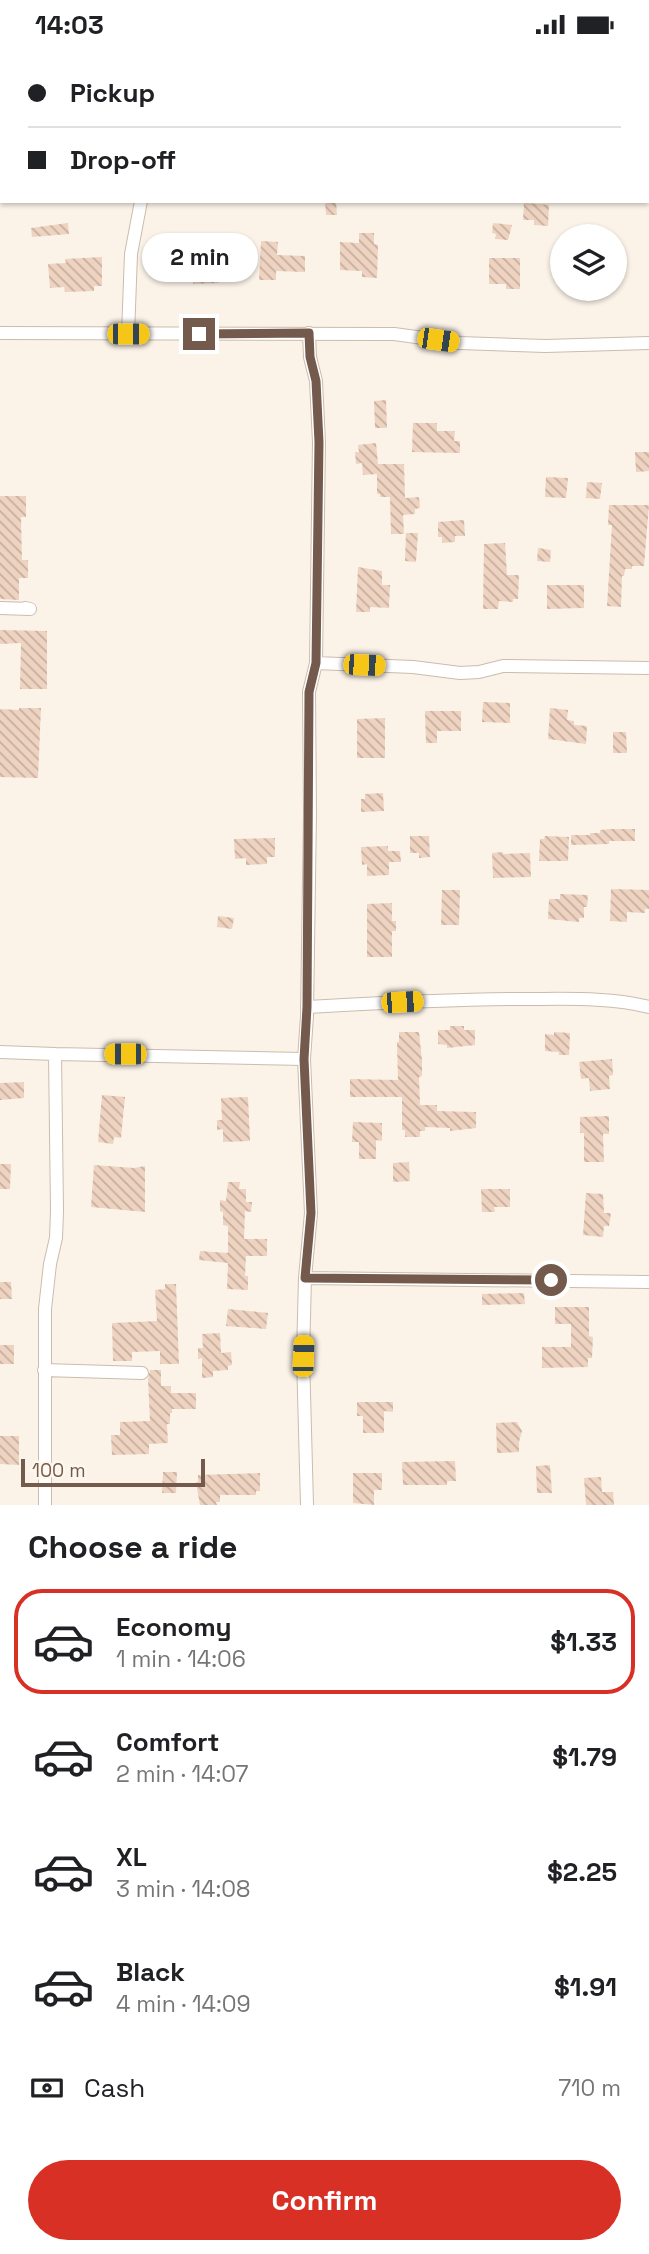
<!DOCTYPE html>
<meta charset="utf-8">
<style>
:root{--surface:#fff;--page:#f2f2f2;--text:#202124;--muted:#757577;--line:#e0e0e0;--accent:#d93025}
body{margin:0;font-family:"Space Grotesk",sans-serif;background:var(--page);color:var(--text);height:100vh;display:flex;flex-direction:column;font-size:26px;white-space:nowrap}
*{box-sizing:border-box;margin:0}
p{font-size:23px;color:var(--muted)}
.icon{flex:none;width:38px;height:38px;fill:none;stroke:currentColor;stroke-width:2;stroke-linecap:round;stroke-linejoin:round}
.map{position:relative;height:1456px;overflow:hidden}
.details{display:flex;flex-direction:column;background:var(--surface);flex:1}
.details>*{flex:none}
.hud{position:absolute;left:0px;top:0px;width:649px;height:154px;box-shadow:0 2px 5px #0004;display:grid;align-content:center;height:154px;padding:0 28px;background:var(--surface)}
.fabs{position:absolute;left:550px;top:175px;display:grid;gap:14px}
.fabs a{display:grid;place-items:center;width:77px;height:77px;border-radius:50%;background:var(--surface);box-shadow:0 2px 5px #0004;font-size:35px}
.scale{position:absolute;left:21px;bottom:18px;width:184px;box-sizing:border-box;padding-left:7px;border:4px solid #735a4d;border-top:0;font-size:19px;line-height:24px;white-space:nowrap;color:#735a4d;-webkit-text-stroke:5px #fef7ee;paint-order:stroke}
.end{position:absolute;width:32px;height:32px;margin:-16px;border:9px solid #735a4d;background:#fff;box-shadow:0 0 0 4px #fff}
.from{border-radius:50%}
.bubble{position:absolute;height:49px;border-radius:24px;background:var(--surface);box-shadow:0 2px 5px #0004;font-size:23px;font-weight:600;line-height:49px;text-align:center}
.car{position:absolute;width:21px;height:42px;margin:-21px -10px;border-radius:9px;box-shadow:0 0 5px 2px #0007;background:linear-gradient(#f5c518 24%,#345 0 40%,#f5c518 0 76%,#345 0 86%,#f5c518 0)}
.hud b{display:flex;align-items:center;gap:24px;height:66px;font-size:26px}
.hud b+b{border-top:2px solid var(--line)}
.hud i{width:18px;height:18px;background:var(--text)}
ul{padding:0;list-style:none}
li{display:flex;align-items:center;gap:21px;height:105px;margin:0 14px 10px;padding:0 14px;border:4px solid transparent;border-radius:28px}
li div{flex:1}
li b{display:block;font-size:26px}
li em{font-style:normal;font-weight:600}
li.selected{border-color:var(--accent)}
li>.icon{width:63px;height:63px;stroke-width:1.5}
h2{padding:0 28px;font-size:32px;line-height:84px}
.pay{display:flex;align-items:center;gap:18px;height:77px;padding:0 28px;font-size:26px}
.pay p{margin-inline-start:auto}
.button{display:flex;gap:14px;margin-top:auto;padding:14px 28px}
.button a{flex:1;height:80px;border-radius:42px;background:var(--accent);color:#fff;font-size:28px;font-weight:600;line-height:80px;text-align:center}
.status{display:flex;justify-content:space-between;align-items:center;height:49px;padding:0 35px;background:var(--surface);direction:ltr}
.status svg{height:19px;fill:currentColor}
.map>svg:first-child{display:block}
.building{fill:url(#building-back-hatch)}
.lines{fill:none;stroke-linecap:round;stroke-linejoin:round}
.street-casing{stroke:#ccbbae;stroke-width:14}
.street{stroke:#fff;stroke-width:12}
.route{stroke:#735a4d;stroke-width:9}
</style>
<div class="status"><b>14:03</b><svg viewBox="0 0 49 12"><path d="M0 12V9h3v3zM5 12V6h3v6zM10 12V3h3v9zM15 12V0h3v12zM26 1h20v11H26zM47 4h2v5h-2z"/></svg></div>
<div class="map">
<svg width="649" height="1456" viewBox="0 0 649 1456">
<defs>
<pattern id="building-back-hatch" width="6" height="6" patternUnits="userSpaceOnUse" patternTransform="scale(1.75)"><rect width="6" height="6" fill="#efd3c1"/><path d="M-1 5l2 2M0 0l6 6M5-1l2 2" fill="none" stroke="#c6ae9f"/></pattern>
</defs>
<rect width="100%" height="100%" fill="#fbf3e8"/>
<path class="building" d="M 325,152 L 336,152 L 337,166 L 326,166 Z
M 524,154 L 549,156 L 548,177 L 534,176 L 534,171 L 523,171 Z
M 68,174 L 69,185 L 32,188 L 31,179 Z
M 493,174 L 512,176 L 508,191 L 495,190 L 496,185 L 492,184 Z
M 359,184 L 374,184 L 374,195 L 378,196 L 377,229 L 362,228 L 362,222 L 340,221 L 340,193 L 359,194 Z
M 261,192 L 278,193 L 277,206 L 305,207 L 305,223 L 276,222 L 276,231 L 259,231 Z
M 225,193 L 226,229 L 219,229 L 219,234 L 193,235 L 193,227 L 182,227 L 181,194 Z
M 102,208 L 102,237 L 94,237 L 94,242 L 65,243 L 64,238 L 50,239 L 48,215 L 66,214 L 65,210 Z
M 489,209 L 520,209 L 520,240 L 506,240 L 506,235 L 489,235 Z
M 386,351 L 387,379 L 375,379 L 374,352 Z
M 413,374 L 437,374 L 437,382 L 455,382 L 454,392 L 460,392 L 460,404 L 412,403 Z
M 376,394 L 378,415 L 404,415 L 405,449 L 419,448 L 420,459 L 415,460 L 415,465 L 403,466 L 404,485 L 391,485 L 390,448 L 380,448 L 380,445 L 377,445 L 377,425 L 363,426 L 362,414 L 356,415 L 355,403 L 359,403 L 358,396 Z
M 635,403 L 649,403 L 649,422 L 636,423 Z
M 546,428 L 568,429 L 566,449 L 545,448 Z
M 587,433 L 602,434 L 600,450 L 586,449 Z
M 0,447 L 26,447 L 26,468 L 21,468 L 22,511 L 28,511 L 28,529 L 19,529 L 19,551 L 0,550 Z
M 609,456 L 649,456 L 644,517 L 632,517 L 632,520 L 625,520 L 624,527 L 622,527 L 621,558 L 607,557 L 612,476 L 608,476 Z
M 464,471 L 465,487 L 455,487 L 455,493 L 442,494 L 442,488 L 438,488 L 438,473 Z
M 406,484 L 418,484 L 416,513 L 405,512 Z
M 505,494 L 507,526 L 519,526 L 518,550 L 513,550 L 513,553 L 499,552 L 498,560 L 483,560 L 484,495 Z
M 538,499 L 551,501 L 550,513 L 537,512 Z
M 358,518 L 382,522 L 382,536 L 390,536 L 389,559 L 370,558 L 370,563 L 356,563 Z
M 547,536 L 584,536 L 584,559 L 547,560 Z
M 0,581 L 47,582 L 47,640 L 20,640 L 21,594 L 0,595 Z
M 483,653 L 510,654 L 510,674 L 482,673 Z
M 19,659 L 41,659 L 38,729 L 0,728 L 0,660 L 19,661 Z
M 550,659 L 568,661 L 567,671 L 574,672 L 574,676 L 587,677 L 586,695 L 548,690 Z
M 425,662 L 461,662 L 461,682 L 437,682 L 437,694 L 426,694 Z
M 385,669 L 385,709 L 357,709 L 357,670 Z
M 613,683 L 626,683 L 627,704 L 613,704 Z
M 383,744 L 384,762 L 361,763 L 361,750 L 365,750 L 365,745 Z
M 610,780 L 635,780 L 635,792 L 609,792 L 609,795 L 571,796 L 571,786 L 590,786 L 590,784 L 600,784 L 600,781 Z
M 410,787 L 429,787 L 430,808 L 419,809 L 419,804 L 410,804 Z
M 545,787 L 569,788 L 568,812 L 539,812 L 540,790 L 544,790 Z
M 275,789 L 275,808 L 267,808 L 267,815 L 246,816 L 246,809 L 235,810 L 234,790 Z
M 388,797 L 388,802 L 400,802 L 401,813 L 389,813 L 389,826 L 367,827 L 367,815 L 362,816 L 361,798 Z
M 503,803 L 503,805 L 530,804 L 531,828 L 493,829 L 492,804 Z
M 611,840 L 649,841 L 649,860 L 645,860 L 645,864 L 627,863 L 627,873 L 610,872 Z
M 442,841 L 460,841 L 459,876 L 441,876 Z
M 560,845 L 588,846 L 587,858 L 584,858 L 584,869 L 579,869 L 579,873 L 548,870 L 549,850 L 560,850 Z
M 392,854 L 392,872 L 396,872 L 396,882 L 392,882 L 392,908 L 367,908 L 367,855 Z
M 218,867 L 234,869 L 232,880 L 217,878 Z
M 450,977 L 464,977 L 464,981 L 475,981 L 475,996 L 447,999 L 447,996 L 438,995 L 438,981 L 450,981 Z
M 399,983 L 419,983 L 422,1012 L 422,1027 L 419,1028 L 420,1056 L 437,1056 L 437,1062 L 476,1063 L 476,1079 L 450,1082 L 450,1079 L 425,1078 L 425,1082 L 420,1082 L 420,1088 L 405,1088 L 405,1081 L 402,1081 L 402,1048 L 350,1048 L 350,1030 L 398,1031 L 397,993 L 399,993 Z
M 554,983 L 570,984 L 569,1006 L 559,1006 L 559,1003 L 545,1002 L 545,985 L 554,986 Z
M 612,1010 L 613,1026 L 609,1027 L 610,1040 L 590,1042 L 589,1029 L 581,1030 L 579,1013 Z
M 24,1033 L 24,1049 L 0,1051 L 0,1034 Z
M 102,1046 L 125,1048 L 121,1089 L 114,1088 L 113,1095 L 98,1093 Z
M 248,1048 L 250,1092 L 223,1093 L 223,1080 L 217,1081 L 217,1071 L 222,1071 L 221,1049 Z
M 609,1067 L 609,1085 L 603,1085 L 604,1113 L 584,1113 L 584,1084 L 580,1084 L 580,1068 Z
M 353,1073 L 382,1074 L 382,1092 L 376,1091 L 376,1110 L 359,1110 L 359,1093 L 352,1093 Z
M 409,1113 L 410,1132 L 393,1133 L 393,1114 Z
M 0,1115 L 11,1115 L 10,1140 L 0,1140 Z
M 94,1116 L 134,1119 L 145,1117 L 145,1163 L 91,1158 Z
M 228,1133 L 240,1133 L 239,1140 L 246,1140 L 246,1153 L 252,1153 L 251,1163 L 245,1162 L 244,1190 L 267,1190 L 267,1207 L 246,1207 L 245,1227 L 248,1227 L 248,1241 L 227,1240 L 228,1214 L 199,1211 L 200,1202 L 228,1204 L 228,1177 L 223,1176 L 223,1163 L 220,1162 L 220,1151 L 226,1152 Z
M 481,1140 L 510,1140 L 510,1158 L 494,1158 L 495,1163 L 482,1163 Z
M 586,1144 L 603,1145 L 604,1164 L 611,1164 L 609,1177 L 604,1177 L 603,1188 L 583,1186 Z
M 0,1233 L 11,1233 L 12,1250 L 0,1250 Z
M 165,1235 L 176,1235 L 179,1315 L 160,1315 L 160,1302 L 132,1303 L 132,1312 L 113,1312 L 112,1274 L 157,1272 L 155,1241 L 165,1240 Z
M 524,1244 L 525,1255 L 482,1256 L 482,1245 Z
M 555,1258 L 589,1258 L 589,1287 L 593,1288 L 592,1309 L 588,1309 L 588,1318 L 542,1319 L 542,1298 L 571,1298 L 571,1275 L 555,1275 Z
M 228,1260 L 268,1264 L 266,1280 L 226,1277 Z
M 220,1284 L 221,1304 L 231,1303 L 232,1316 L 228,1317 L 228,1321 L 213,1322 L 213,1328 L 202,1329 L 202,1309 L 198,1310 L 198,1299 L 203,1299 L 202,1285 Z
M 0,1296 L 14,1296 L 14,1315 L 0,1315 Z
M 150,1321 L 161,1321 L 161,1337 L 171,1337 L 171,1344 L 196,1344 L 196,1360 L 172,1360 L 172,1364 L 170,1364 L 170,1375 L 167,1375 L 168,1394 L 149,1395 L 149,1405 L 112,1406 L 111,1386 L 120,1386 L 120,1373 L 150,1372 L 148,1330 Z
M 357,1353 L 393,1353 L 393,1363 L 384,1362 L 384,1384 L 363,1384 L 363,1367 L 357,1367 Z
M 517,1373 L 522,1382 L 519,1393 L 519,1403 L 497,1404 L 496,1374 Z
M 0,1387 L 19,1387 L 19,1416 L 0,1415 Z
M 455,1412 L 456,1432 L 447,1432 L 447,1436 L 403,1436 L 402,1413 Z
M 550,1416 L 552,1444 L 537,1444 L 536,1417 Z
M 163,1423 L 177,1423 L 176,1444 L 162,1444 Z
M 260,1424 L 260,1442 L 256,1442 L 256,1446 L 220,1446 L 220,1453 L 216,1453 L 217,1456 L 200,1456 L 196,1433 L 198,1433 L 198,1426 Z
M 353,1424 L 382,1424 L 382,1441 L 374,1441 L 374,1456 L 353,1454 Z
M 601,1428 L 602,1443 L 613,1443 L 614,1456 L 586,1456 L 584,1429 Z"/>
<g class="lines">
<g class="street-casing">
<path id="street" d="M 135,2 L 136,0
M 0,284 L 394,285 L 460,294 L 545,297 L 649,294
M 128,285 L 131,205 L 141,152
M 0,559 L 30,560 L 25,559
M 316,614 L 413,618 L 460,624 L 479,623 L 503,617 L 649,619
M 307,958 C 381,954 453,950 527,950 C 566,950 611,948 649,958
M 0,1003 L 55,1005 L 57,1162 L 56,1189 L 50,1215 L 45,1260 L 45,1456
M 55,1005 L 304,1010
M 305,1229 L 649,1233
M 44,1321 L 142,1324
M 307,1456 L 303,1307 L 305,1229 L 311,1164 L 304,1010 L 307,967 L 310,764 L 309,643 L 316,614 L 319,393 L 316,332 L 310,308 L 309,284"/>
</g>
<use href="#street" class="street"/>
</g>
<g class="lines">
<path class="route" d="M 199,285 L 309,284 L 310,308 L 316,332 L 319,393 L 316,614 L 309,643 L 307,958 L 304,1010 L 311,1164 L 305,1229 L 551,1231"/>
</g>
</svg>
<div class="fabs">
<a><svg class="icon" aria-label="layers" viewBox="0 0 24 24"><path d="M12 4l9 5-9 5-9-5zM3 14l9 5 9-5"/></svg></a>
</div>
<div class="scale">100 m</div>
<i class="end from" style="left:551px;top:1231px"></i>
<i class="end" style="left:199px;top:285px"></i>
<div class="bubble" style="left:142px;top:184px;width:116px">2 min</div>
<i class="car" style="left:128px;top:285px;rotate:90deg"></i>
<i class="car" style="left:438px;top:291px;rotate:98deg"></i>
<i class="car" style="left:364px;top:616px;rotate:92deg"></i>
<i class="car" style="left:402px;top:953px;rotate:87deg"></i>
<i class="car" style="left:125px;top:1005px;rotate:270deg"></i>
<i class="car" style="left:303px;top:1307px;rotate:2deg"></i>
<div class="hud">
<b><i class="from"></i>Pickup</b>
<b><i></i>Drop-off</b>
</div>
</div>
<section class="details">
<h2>Choose a ride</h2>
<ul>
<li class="selected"><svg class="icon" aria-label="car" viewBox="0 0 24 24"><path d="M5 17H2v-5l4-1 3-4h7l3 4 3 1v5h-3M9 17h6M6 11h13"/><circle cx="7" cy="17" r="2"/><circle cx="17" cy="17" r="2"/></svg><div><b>Economy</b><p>1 min · 14:06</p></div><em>$1.33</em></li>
<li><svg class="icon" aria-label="car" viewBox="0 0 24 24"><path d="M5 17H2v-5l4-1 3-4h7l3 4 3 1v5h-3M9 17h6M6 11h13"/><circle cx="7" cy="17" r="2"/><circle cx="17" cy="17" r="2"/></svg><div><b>Comfort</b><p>2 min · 14:07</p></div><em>$1.79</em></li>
<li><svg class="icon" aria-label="car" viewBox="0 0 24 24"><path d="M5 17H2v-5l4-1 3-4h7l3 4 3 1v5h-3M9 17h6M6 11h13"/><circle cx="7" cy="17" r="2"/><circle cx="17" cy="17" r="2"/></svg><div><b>XL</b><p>3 min · 14:08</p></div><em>$2.25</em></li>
<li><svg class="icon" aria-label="car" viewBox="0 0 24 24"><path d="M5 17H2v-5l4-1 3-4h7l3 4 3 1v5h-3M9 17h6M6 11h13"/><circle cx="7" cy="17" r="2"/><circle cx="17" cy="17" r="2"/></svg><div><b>Black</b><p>4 min · 14:09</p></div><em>$1.91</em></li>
</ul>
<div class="pay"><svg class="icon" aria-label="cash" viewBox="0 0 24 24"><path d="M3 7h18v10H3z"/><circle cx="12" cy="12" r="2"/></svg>Cash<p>710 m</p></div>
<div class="button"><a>Confirm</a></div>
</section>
